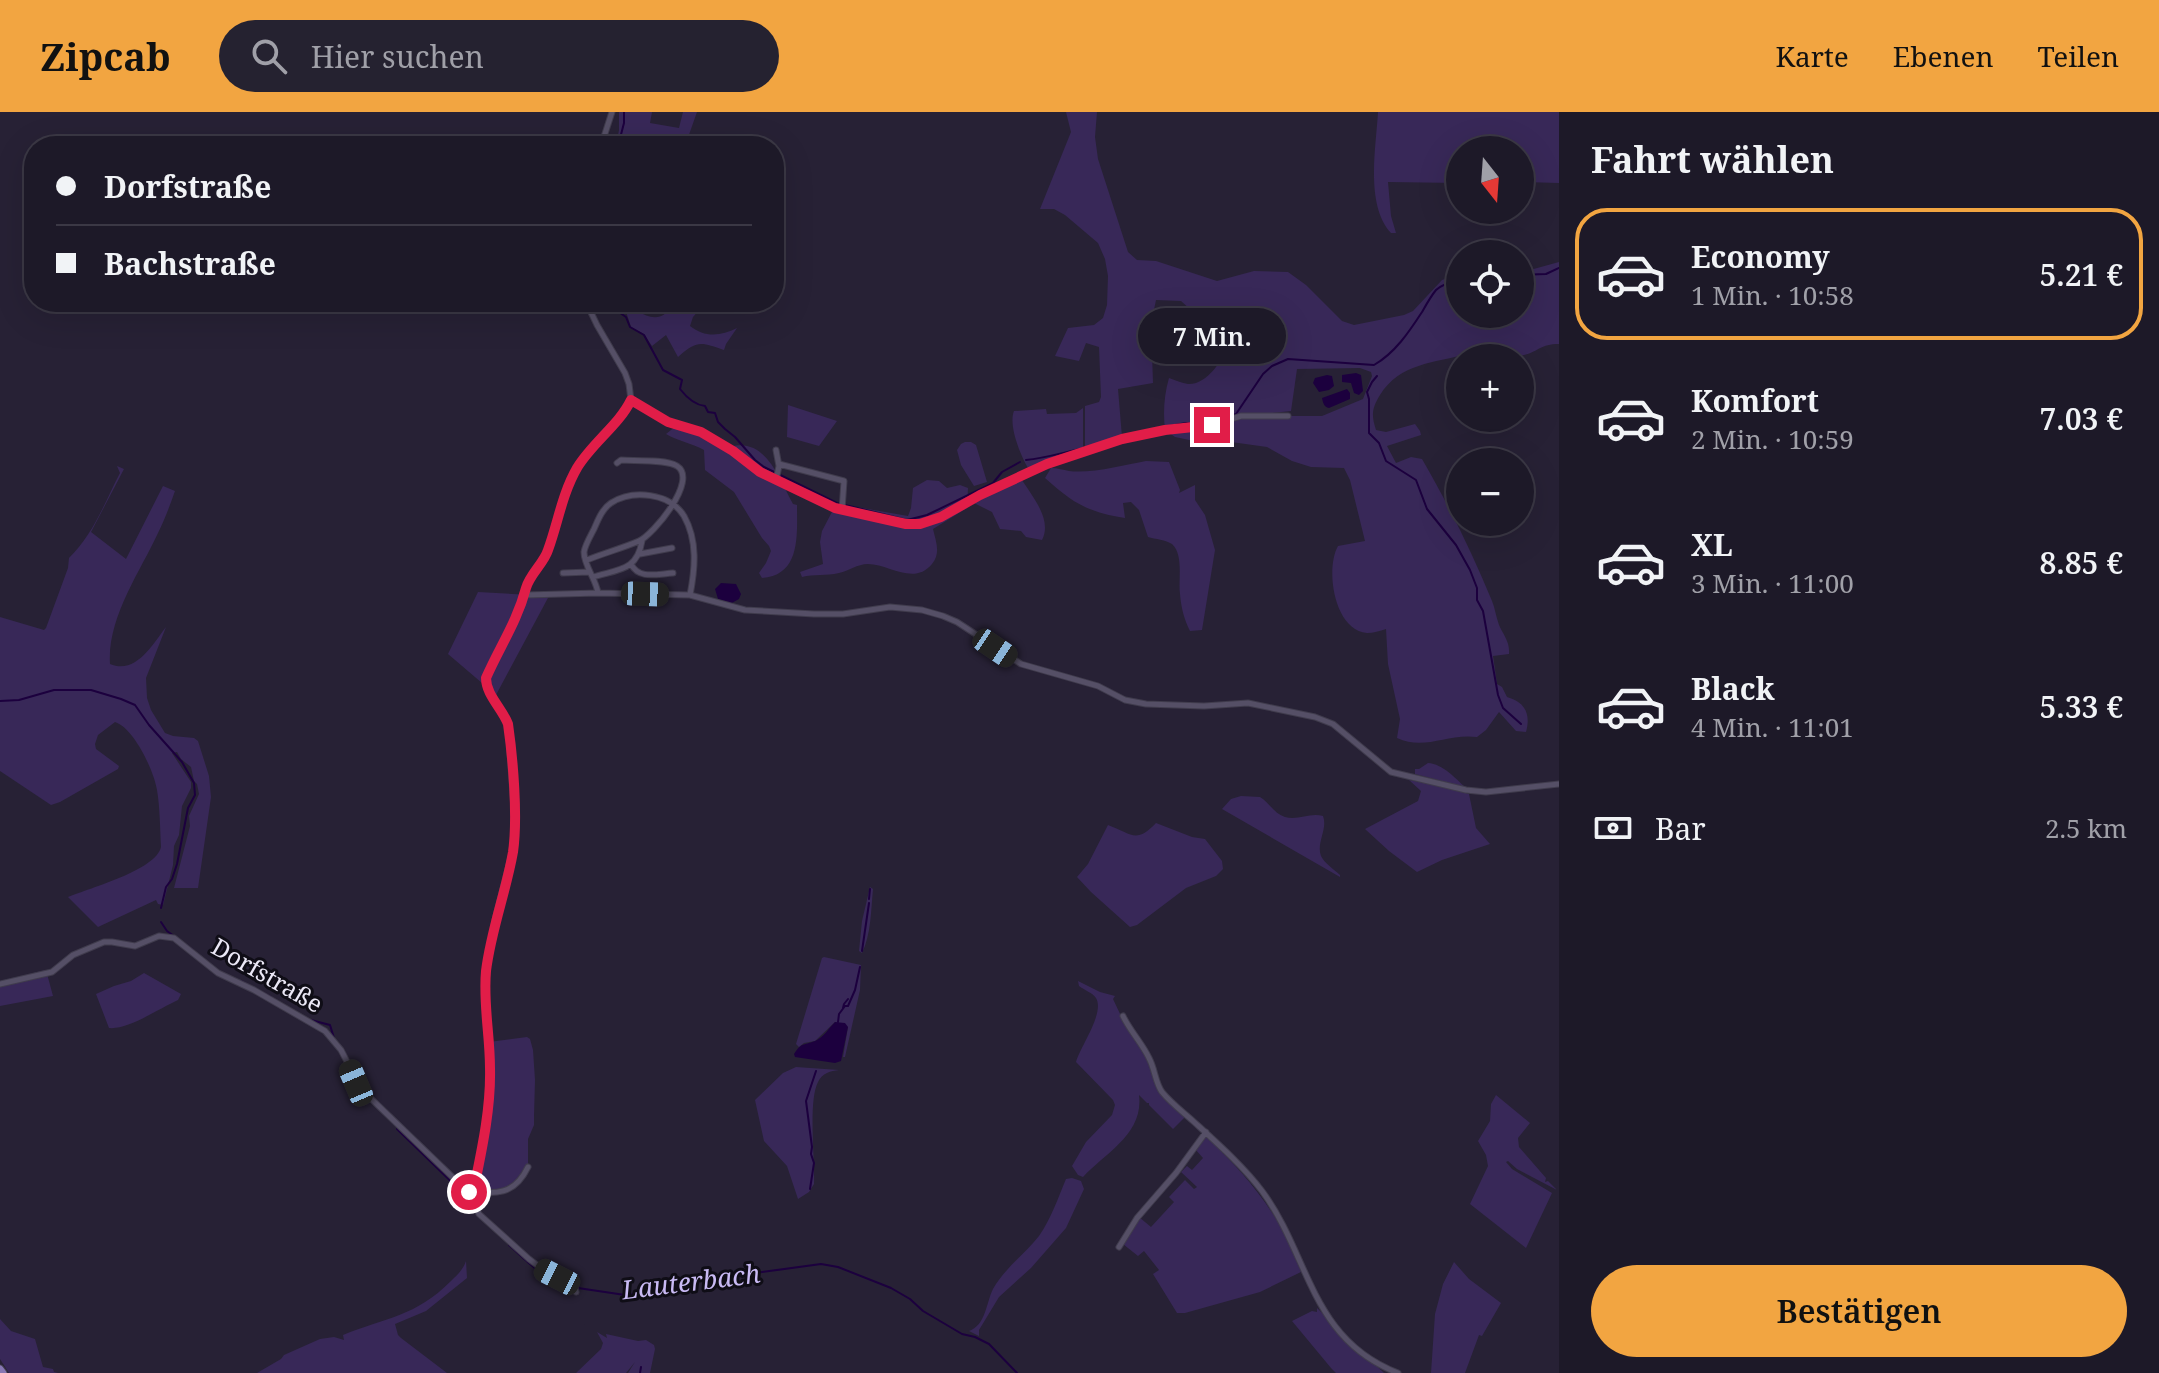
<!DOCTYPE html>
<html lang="de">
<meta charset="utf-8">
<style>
:root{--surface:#1d1928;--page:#252230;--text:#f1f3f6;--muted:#a0a0a8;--line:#3b3845;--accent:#f2a541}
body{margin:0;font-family:"Noto Serif",serif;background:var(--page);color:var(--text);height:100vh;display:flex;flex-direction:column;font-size:30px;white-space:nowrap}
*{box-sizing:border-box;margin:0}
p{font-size:26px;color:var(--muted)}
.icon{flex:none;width:44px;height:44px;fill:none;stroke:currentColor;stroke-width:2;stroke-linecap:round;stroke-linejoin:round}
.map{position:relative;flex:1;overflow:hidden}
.sheet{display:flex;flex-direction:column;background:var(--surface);width:600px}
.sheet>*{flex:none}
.banner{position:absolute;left:24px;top:24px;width:760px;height:176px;border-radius:32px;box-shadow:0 8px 32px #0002,0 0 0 2px var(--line);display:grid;align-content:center;height:176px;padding:0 32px;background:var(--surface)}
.needle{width:52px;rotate:163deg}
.controls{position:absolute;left:1446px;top:24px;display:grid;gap:16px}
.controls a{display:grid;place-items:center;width:88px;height:88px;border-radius:50%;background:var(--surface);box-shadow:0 8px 32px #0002,0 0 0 2px var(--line);font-size:40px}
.end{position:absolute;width:36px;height:36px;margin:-18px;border:10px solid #e11d48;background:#fff;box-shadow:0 0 0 4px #fff}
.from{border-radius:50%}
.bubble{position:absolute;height:56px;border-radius:28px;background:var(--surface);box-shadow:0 8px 32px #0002,0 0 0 2px var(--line);font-size:26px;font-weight:600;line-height:56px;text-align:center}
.car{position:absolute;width:24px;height:48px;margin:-24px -12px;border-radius:10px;box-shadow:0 0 6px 2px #0007;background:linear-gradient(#222 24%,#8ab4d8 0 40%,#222 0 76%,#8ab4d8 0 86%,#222 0)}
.banner b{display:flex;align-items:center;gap:28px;height:76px;font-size:30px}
.banner b+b{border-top:2px solid var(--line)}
.banner i{width:20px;height:20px;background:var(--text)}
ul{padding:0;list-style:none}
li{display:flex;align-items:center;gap:24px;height:132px;margin:0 16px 12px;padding:0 16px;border:4px solid transparent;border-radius:32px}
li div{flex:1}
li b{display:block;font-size:30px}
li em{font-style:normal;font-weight:600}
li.on{border-color:var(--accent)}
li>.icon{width:72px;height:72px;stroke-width:1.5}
h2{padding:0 32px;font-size:36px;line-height:96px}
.pay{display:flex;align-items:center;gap:20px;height:88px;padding:0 32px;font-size:30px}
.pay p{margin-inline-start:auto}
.cta{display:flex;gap:16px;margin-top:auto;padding:16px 32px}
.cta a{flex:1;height:92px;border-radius:48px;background:var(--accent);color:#111;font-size:32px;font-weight:600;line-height:92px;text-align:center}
header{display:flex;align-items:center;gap:48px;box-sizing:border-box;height:112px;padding:0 40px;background:var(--accent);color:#111}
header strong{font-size:38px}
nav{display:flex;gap:44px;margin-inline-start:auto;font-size:28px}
.search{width:560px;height:72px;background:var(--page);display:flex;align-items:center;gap:20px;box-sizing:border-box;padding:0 28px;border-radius:44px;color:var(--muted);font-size:30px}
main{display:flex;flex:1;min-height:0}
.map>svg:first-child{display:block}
.green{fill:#382858;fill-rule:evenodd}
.water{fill:#1c003e}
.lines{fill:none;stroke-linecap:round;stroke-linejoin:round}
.stream{stroke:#1c003e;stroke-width:2}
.minor-casing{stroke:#403c4d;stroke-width:7}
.major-casing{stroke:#403c4d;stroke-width:9}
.minor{stroke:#554f66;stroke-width:5}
.major{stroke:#8777b3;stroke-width:7}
.route{stroke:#e11d48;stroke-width:10}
.labels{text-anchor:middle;stroke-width:6;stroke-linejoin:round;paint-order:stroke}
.street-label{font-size:24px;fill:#ebe8f6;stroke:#0f0d16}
.water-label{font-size:26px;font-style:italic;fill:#c9baf4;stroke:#0f0d16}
</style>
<header>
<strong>Zipcab</strong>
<div class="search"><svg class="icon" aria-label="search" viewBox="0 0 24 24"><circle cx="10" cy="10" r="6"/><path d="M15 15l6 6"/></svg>Hier suchen</div>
<nav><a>Karte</a><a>Ebenen</a><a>Teilen</a></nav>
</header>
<main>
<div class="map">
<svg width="1559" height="1261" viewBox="0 0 1559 1261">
<rect width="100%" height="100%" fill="#272135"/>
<path class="green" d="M 619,0 L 652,0 L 650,11 L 679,16 L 683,0 L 697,0 L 685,34 L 616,34 L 619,18 Z
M 1066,0 L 1097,0 L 1095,25 L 1098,47 L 1128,140 L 1137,148 L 1156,149 L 1217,169 L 1254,159 L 1288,160 L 1306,173 L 1342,209 L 1354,213 L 1404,203 L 1413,199 L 1442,168 L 1460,162 L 1460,202 L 1520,202 L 1520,157 L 1530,158 L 1559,150 L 1559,232 C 1540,232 1540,239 1524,243 C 1510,247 1504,232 1490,233 C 1482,233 1475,240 1467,242 C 1434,251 1400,251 1380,283 C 1372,296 1371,303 1376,318 L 1386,320 L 1415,312 L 1420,319 L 1421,323 L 1387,334 L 1396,351 L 1411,345 L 1422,347 C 1448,392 1472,440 1492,489 C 1495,496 1496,505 1499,513 C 1504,524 1510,530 1509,542 L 1493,544 L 1497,572 L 1502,575 L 1507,585 C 1525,590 1531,602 1526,620 L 1516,619 L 1499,600 L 1486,618 L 1477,625 C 1447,621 1425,639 1397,626 L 1400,607 L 1388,552 L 1386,517 C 1380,519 1373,521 1367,521 C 1334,518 1325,457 1338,434 L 1365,429 L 1350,368 L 1344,356 L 1311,355 L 1292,349 L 1267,335 L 1224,329 L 1194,329 L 1175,325 L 1165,318 C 1163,301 1164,283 1169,266 C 1175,268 1182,271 1188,272 C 1208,273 1222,247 1230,233 L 1181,189 L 1156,188 L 1151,212 L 1153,271 L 1118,277 L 1122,325 L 1085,340 L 1085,294 L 1099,290 L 1101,285 L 1099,235 L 1086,231 L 1079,249 L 1055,244 L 1068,216 L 1094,213 L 1103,206 L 1107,193 L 1108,164 L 1105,147 L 1098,131 L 1065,103 L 1054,97 L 1040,97 L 1071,20 ZM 1360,256 L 1371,260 L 1372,264 L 1363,287 L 1322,304 L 1242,304 L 1291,299 L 1297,257 Z
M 1378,0 L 1559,0 L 1559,71 L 1520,70 L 1520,38 L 1460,38 L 1460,71 L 1388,70 L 1391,104 L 1396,121 L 1391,121 C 1365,93 1376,36 1378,0 Z
M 623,190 C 634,196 652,213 666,201 C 670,198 671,194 674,190 L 706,190 L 693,205 L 690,214 C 705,226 721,224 737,216 L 726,232 L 724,238 C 701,230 697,228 678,245 L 666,223 L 652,234 L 644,222 L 631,215 Z
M 788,293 L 837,309 L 819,334 L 787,325 Z
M 1083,296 L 1083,341 L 1028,356 C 1021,344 1008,314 1014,299 L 1046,297 L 1047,302 L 1076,301 Z
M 676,314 L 697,315 L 709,325 L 729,335 C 766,324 779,367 793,392 L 797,393 C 797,423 801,463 762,466 L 759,461 L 766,451 L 771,439 L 769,434 L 762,426 L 734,380 L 705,358 L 704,338 C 691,331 678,329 666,322 Z
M 965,330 L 971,330 L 976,333 L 987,370 L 974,374 L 961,353 L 957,338 L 961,332 Z
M 1146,349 L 1169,350 L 1180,378 L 1179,381 L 1195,373 L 1195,388 L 1205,403 L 1215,438 L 1202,518 L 1190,519 C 1184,507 1181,495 1180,482 C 1178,468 1184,443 1172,432 C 1166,428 1155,427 1148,425 L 1139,398 L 1131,390 L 1123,391 L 1125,406 C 1087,400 1073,391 1045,366 L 1051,356 C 1058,356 1063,358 1069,359 C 1090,362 1125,353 1146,349 Z
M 117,354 L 124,357 L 91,420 L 126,447 L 163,374 L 175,379 C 170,393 165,407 158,421 C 140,460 107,506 110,552 C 136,563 153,532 166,515 L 146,566 L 147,586 L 151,598 L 165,621 L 173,624 L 194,626 L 198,629 L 209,664 L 211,685 L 198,776 L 174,776 L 190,714 L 189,704 L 199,682 L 197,672 L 194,669 L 191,655 L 181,647 L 177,640 L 172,641 L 191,670 L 191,676 L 182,694 L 179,723 L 174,734 L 173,753 L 163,793 L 158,792 L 156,788 L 98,815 L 68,785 C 90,776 156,758 161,735 C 160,716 160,696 157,678 C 154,659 134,616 115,610 L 98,623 L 95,632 L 96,637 L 119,654 L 118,657 L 60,690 L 51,693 L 0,659 L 0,505 L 44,518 L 46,516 L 68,456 L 69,446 C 93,423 105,390 120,361 Z
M 1020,365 C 1031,383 1053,407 1042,428 L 1026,425 L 1021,419 L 1000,417 L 992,400 L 974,391 L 976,385 Z
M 927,368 L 939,369 L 947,376 L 960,373 L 968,376 L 967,396 L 933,417 C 936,430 941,441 932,452 C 914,474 889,452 868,452 C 857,452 849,459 839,461 C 826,464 814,462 802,465 L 800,460 L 823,452 L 820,430 L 822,419 L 833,398 L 845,393 L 908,404 L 911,396 L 913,376 Z
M 478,480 L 549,484 L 496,583 L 448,542 Z
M 1428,651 C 1443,652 1455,666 1465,675 L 1415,662 L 1415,657 L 1419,657 Z
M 1409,668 L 1441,674 L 1469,682 L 1476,716 L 1490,732 L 1442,748 L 1417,760 L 1389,739 L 1365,717 L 1418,689 L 1421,679 Z
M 1241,684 L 1260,685 C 1269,690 1274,702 1285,705 C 1298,709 1310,700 1323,704 C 1328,717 1316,731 1321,744 C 1324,751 1335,758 1340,763 L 1340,765 L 1222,697 L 1231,687 Z
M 1156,711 L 1192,725 L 1205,727 L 1222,749 L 1223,757 L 1216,764 L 1186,776 L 1137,813 L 1130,815 L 1091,780 L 1077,765 L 1088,752 L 1108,713 C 1132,722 1136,732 1156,711 Z
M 870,775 L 873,777 C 871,798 871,823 862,841 L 859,839 L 862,809 Z
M 824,845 L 861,853 L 860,878 L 845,945 L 843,945 L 848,915 L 835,910 L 815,929 L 804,931 L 799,935 L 796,932 L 822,846 Z
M 46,858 L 53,884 L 0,894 L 0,869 Z
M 144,861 L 181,882 L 178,888 C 160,896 128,918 109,916 L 96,882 L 114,874 L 131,869 Z
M 1078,869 L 1100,880 L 1115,884 L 1113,887 L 1122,906 L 1149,949 L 1155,969 L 1186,1004 L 1173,1017 L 1149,993 L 1149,991 L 1147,991 L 1139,983 C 1144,1022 1105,1041 1083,1065 L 1078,1063 L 1072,1054 L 1086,1030 L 1112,1003 L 1115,993 L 1113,988 L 1076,950 C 1080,935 1105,901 1096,886 C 1093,881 1084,878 1079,874 Z
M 527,925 L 530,927 L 533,938 L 535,968 L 534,1004 L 534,1013 L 528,1027 L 528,1055 L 520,1069 L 504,1079 L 474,1078 L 489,996 L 489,930 Z
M 796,955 L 839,958 C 831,959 822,961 818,970 C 808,989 815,1047 814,1072 L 809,1080 L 798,1087 L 787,1054 L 764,1029 L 755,988 L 783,961 Z
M 1496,983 L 1530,1011 L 1518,1026 L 1519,1035 L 1546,1066 L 1545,1070 L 1548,1069 L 1557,1078 L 1517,1057 L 1508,1049 L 1506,1050 L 1512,1057 L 1552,1081 L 1526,1136 L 1470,1092 L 1488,1054 L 1486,1043 L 1478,1029 L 1490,1009 L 1491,992 Z
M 1206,1024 C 1249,1066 1281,1103 1301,1160 L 1260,1180 L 1185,1201 L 1177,1201 L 1153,1162 L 1159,1158 L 1144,1139 L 1138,1144 L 1123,1132 L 1139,1105 L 1151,1115 L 1174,1090 L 1169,1085 L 1185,1068 L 1194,1077 L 1197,1075 L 1181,1060 L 1187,1054 L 1192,1058 L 1203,1046 L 1195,1037 Z
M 1072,1066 L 1081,1069 L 1084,1077 L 1066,1116 L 1031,1156 L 999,1185 L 979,1218 L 979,1224 L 969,1219 C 986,1213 986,1191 993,1177 C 1004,1157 1025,1142 1039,1124 C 1051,1107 1058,1086 1066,1067 Z
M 466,1149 L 467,1166 L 426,1199 L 395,1212 L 398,1223 L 401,1226 L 447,1261 L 257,1261 L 281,1247 L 284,1243 L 320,1227 L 334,1225 L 344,1228 L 343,1223 C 387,1205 415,1205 451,1169 C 457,1163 463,1158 466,1149 Z
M 1454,1150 L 1469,1167 L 1501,1191 L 1482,1224 L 1479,1223 L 1465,1261 L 1431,1261 L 1435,1202 L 1443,1172 Z
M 1317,1196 L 1384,1261 L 1336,1261 L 1331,1256 L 1292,1209 L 1312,1199 L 1317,1200 Z
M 0,1207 L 11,1219 L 35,1227 L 43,1255 L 53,1257 L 54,1260 L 58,1261 L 9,1261 L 0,1247 Z
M 582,1211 L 607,1226 L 606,1222 L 638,1229 L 646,1228 L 654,1233 L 655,1237 L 650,1261 L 628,1261 L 635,1250 L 626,1261 L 576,1261 L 601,1237 L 603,1231 L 597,1220 Z"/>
<path class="water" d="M 1356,261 L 1361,263 L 1363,279 L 1359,283 L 1354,281 L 1351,271 L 1342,270 L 1342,263 Z
M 1327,263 L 1332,264 L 1334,274 L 1329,278 L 1319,280 L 1313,271 L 1315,266 Z
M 1347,277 L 1350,281 L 1350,287 L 1329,296 C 1324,295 1323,291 1322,286 Z
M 721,471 L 736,472 L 741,482 L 739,487 L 730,492 L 718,487 L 715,477 Z
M 835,910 L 845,911 L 848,915 L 841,949 L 835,951 L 795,945 L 794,942 C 802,930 802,934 815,929 C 823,926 829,916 835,910 Z"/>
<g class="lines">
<path class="stream" d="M 618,34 L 624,11 L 624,0
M 1520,163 L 1546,162 L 1559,156
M 606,190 L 610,194 L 626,205 L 630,215 L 644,223 L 663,258 L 682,268 L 680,277 C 687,286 695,293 705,294 L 708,300 L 715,301 L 718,310 L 725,317 L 735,325 L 755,348 L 764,355 L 837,391 L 907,408 L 927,403 L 993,371 L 1002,360 L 1020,350
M 1377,264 L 1372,270 L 1367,280 L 1369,287 L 1369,321 L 1379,331 L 1386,349 L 1416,368 L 1427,397 L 1456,433 L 1470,458 L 1477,476 L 1477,488 L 1483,499 L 1498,583 L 1503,596 L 1521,612
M 1209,311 L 1236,302 L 1263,262 L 1272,254 L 1288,247 L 1374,253 C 1395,241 1409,220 1422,200 C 1426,193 1431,184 1436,178 C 1442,172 1452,170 1460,168
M 1153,317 L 1186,311 L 1195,313
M 1119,325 L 1147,318
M 1026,348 C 1047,346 1068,339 1090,335
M 0,589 L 19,588 L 54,578 L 91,578 L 121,587 L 135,593 L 149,613 L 182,650 L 194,671 L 195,683 L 188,696 L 177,752 L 172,767 L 166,775 L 161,796
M 869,787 L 870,777
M 161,810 L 167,819 L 193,838
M 862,839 L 869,791
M 241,869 L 271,885
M 843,896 L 844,892 L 848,887
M 311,908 L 330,913 L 334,926
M 838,910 L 839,902 L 845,894 L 848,894 L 855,878 L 860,855
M 397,1017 L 465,1083 L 478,1104
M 810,1077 L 814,1051 L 811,1042 L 812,1035 L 806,989 L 816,959
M 509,1133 C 528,1150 546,1170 572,1176
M 578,1176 L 625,1183 L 665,1180 L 697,1169 L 821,1152 L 838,1155 L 891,1176 L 910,1187 L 923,1199 L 962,1222 L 975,1225 L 989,1232 L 1017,1261
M 640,1261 L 641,1255"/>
<g class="minor-casing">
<path id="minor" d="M 601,34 L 612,0
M 631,288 L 668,310 L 701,320 L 733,339 L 760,360 L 835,396 L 906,412 L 920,412 L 941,405 L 980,383 L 1047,352 L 1122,327 L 1165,318 L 1212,313 L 1241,304 L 1288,304
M 776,338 L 779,354 L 776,368
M 779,352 L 844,369 L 842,398
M 640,442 L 672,436
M 587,448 C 604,441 623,436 639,429 C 653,423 699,368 677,354 C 666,347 634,349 621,348 L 617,351
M 631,452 C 639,468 657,462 673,461
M 563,461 L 589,460
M 593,465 C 619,457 637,459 642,429
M 598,481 C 596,467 584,454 584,440 C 585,433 591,423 594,417 C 598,408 602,397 611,391 C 633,377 670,381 684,404 C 698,429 695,457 690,483
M 526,483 L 598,481 L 690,483 L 745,498 L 814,502 L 843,502 L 890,495 L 922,498 L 943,504 L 957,510 L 1021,552 L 1098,574 L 1125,588 L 1146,592 L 1204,594 L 1248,591 L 1315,605 L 1333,612 L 1391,660 L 1466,678 L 1486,680 L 1559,672
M 0,872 L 52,860 L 73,843 L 104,830 L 112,830 L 135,834 L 159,824 L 174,826 L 218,861 L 254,878 L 325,919 L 341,938 L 361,977 L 467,1079 C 496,1082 514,1084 528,1055
M 1123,904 C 1130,919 1142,931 1149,946 C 1155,957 1155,970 1162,980 C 1171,991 1183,1000 1193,1009 C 1217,1031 1243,1054 1262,1079 C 1310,1144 1310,1227 1398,1261
M 1119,1135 L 1137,1106 L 1176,1061 L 1206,1020
M 576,1180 L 574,1172 L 541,1156 L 529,1147 L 479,1102 L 472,1088 L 471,1080 L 477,1064 L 490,985 L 490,956 L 485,893 L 487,857 L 495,808 L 513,737 L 515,710 L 508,612 C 503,596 486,583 486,566 L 520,498 L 526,483 L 527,473 L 547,442 L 565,382 L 577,356 L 603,322 L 624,301 L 631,288 L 629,272 L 625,261 L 597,213 L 586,190"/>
</g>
<g class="major-casing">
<path id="major" d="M 0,1257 L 3,1261"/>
</g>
<use href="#minor" class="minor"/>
<use href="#major" class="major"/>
</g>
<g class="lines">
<path class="route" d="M 469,1080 L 474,1076 C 482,1037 491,996 490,956 C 490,923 483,892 486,859 C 491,818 506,780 513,740 C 518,705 513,647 508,612 C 502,596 486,583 486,566 C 500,534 517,510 526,476 C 530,462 544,451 548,438 C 558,411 562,382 577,356 C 592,331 619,313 631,288 L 668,310 L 701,320 L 733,339 L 760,360 L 835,396 L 906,412 L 920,412 L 941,405 L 980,383 L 1047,352 L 1122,327 L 1165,318 L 1212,313"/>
</g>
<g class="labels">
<g class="street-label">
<text transform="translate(267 864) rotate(30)" y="8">Dorfstraße</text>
</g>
<g class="water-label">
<text transform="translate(691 1170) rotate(-7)" y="9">Lauterbach</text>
</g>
</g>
</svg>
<div class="controls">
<a><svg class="needle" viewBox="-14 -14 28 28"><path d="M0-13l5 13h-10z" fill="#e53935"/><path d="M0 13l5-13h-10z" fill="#a0a0a8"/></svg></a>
<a><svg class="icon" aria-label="locate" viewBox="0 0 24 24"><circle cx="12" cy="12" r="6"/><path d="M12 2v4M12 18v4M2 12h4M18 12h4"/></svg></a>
<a>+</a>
<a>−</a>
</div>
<i class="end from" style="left:469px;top:1080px"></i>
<i class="end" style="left:1212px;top:313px"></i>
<div class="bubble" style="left:1138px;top:196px;width:148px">7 Min.</div>
<i class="car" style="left:645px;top:482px;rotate:92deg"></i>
<i class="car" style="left:995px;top:536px;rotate:124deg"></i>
<i class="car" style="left:356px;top:971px;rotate:337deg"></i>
<i class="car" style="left:557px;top:1165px;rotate:297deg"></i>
<div class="banner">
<b><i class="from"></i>Dorfstraße</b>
<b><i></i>Bachstraße</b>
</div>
</div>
<section class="sheet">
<h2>Fahrt wählen</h2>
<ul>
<li class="on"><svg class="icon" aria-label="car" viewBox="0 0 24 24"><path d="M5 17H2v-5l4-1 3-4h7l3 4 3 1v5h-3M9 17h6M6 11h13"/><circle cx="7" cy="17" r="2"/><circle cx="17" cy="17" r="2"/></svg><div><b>Economy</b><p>1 Min. · 10:58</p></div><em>5.21 €</em></li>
<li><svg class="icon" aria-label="car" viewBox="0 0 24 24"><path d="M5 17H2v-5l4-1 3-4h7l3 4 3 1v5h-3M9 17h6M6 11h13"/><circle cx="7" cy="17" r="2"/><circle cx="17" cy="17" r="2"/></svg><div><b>Komfort</b><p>2 Min. · 10:59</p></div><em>7.03 €</em></li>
<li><svg class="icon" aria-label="car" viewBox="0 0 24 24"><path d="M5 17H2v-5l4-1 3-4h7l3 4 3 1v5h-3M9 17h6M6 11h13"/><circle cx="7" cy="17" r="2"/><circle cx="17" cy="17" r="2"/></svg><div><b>XL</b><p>3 Min. · 11:00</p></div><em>8.85 €</em></li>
<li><svg class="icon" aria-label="car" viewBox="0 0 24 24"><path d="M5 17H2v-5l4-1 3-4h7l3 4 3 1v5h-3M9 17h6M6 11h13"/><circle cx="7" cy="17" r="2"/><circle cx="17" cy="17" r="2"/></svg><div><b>Black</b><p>4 Min. · 11:01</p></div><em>5.33 €</em></li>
</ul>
<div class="pay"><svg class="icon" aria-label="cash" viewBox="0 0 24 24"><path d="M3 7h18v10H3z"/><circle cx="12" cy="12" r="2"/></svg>Bar<p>2.5 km</p></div>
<div class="cta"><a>Bestätigen</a></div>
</section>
</main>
